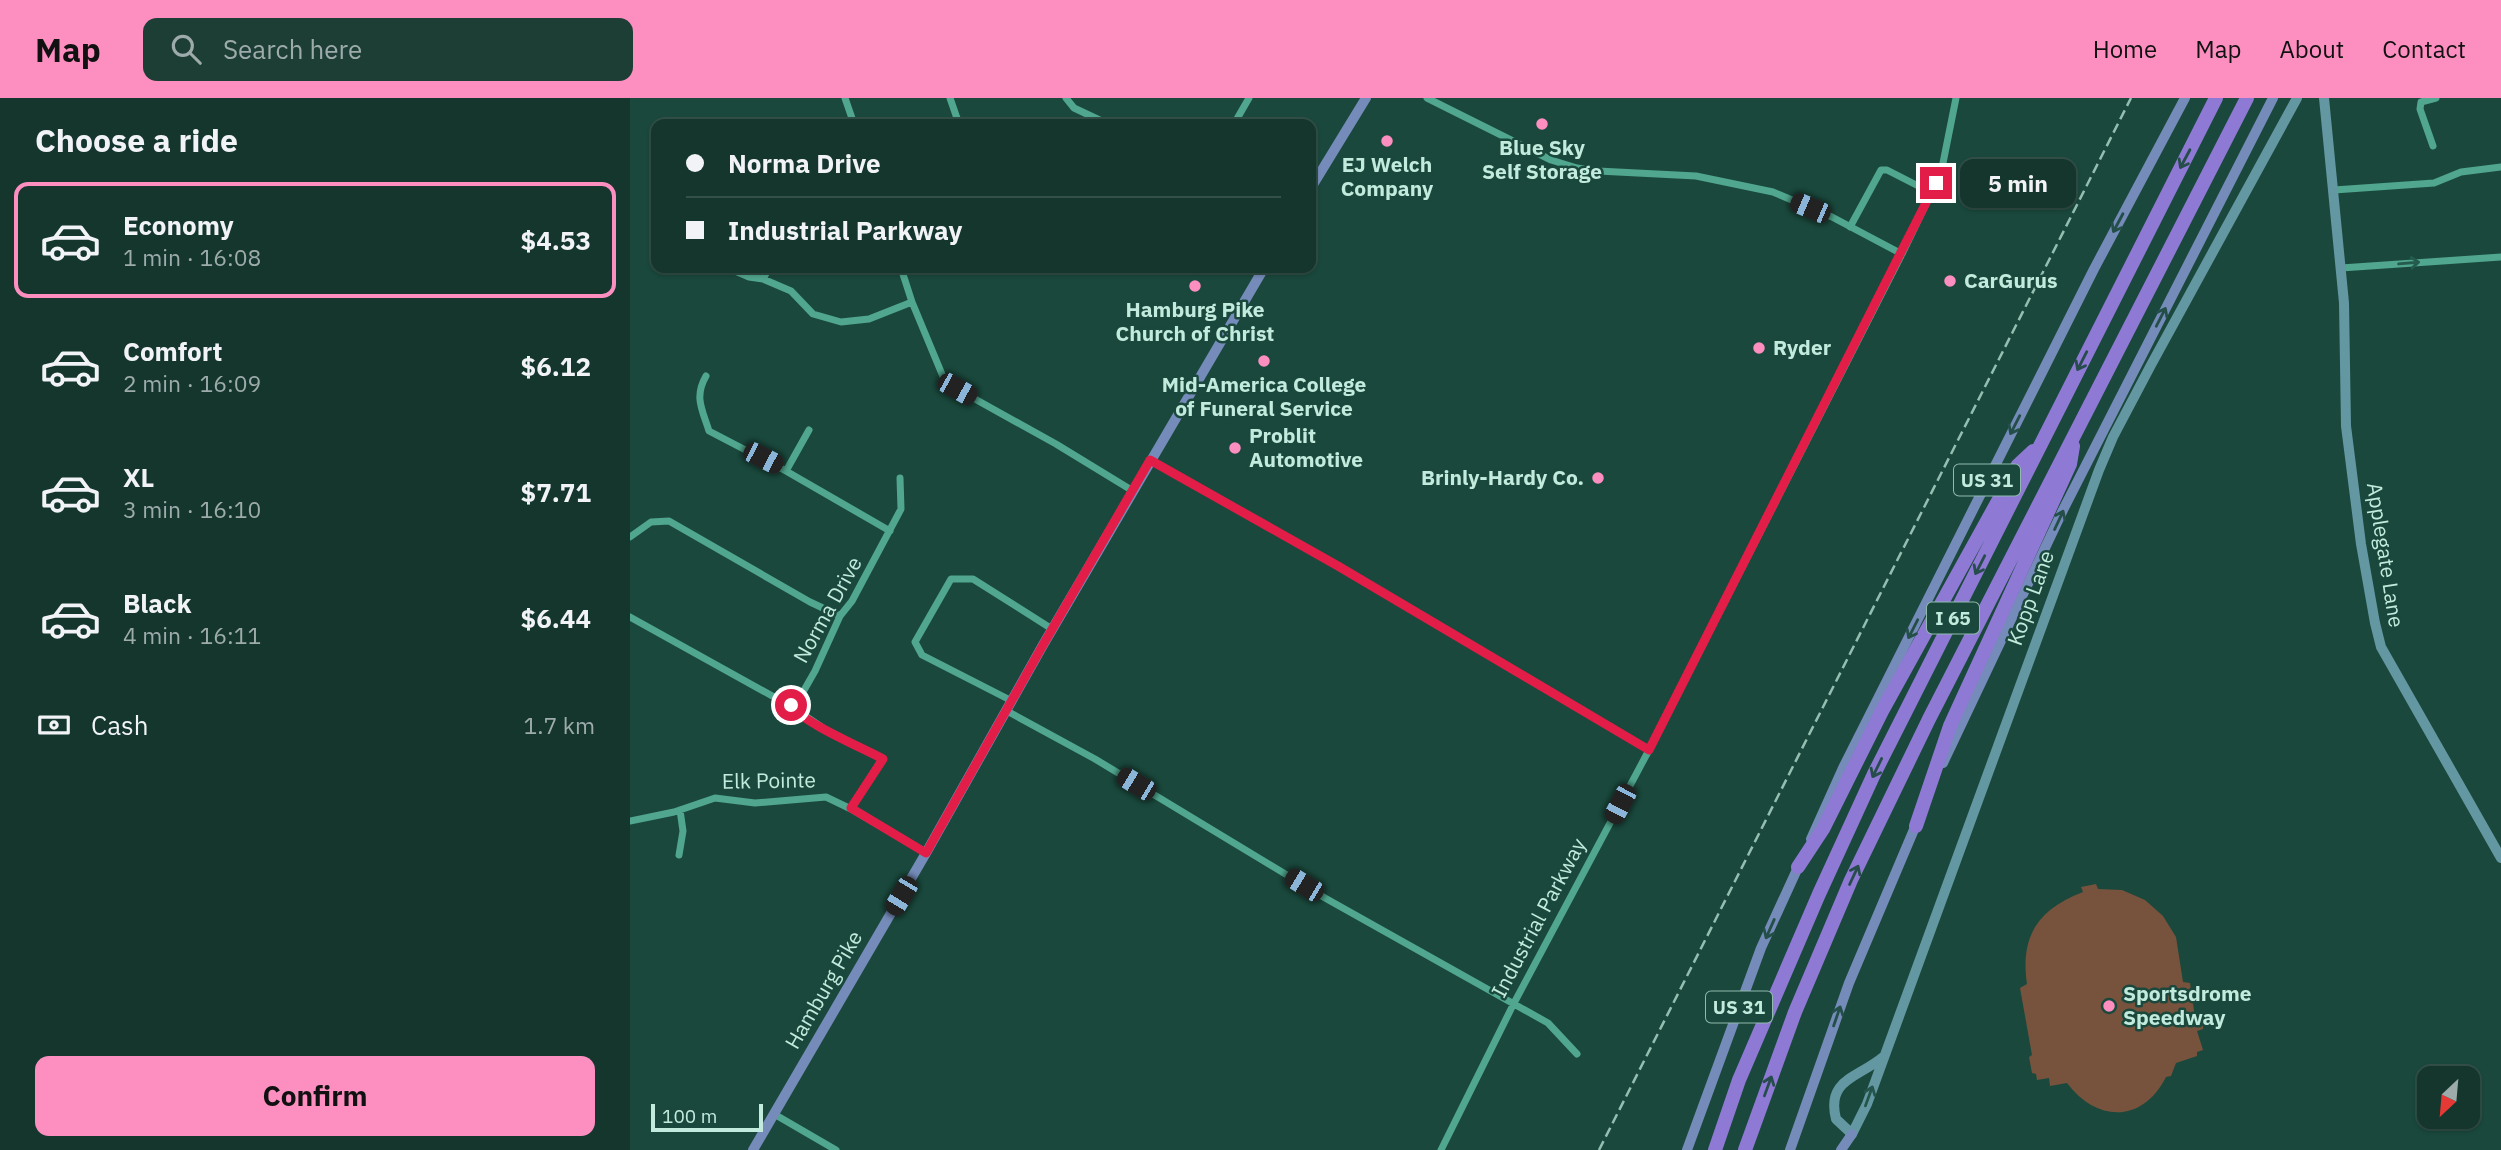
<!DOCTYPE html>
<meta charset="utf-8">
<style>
:root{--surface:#14362d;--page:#1d3e35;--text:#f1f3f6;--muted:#9dabaa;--line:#335049;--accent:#fd8ec0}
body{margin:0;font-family:"IBM Plex Sans",sans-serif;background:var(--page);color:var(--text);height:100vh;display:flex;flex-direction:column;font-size:26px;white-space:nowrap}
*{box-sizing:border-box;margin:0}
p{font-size:23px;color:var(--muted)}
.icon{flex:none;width:38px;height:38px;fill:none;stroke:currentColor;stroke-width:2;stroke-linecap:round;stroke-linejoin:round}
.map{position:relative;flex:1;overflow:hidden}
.drawer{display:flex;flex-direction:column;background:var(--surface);width:630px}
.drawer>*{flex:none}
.hud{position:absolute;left:21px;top:21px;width:665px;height:154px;border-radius:14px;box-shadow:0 2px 5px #0004,0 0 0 2px var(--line);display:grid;align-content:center;height:154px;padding:0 35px;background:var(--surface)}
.needle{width:46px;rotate:206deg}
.controls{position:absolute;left:1787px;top:968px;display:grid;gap:14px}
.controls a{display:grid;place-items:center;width:63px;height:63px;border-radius:14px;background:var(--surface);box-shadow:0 2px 5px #0004,0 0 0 2px var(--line);font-size:35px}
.scale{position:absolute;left:21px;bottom:18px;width:112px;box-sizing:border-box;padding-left:7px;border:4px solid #c2ebdd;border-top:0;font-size:19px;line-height:24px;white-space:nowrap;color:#c2ebdd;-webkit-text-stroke:5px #1a483c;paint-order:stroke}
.end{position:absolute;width:32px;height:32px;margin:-16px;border:9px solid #e11d48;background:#fff;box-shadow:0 0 0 4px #fff}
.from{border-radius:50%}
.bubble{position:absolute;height:49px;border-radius:14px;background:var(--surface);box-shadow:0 2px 5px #0004,0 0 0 2px var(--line);font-size:23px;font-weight:700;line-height:49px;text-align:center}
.car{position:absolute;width:21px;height:42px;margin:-21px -10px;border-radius:9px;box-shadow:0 0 5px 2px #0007;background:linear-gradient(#222 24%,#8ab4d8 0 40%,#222 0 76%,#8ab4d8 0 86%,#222 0)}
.hud b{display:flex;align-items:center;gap:24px;height:66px;font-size:26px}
.hud b+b{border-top:2px solid var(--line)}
.hud i{width:18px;height:18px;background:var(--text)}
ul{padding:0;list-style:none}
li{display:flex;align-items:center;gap:21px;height:116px;margin:0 14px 10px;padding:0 21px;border:4px solid transparent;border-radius:14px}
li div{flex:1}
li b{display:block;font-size:26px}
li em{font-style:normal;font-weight:700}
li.selected{border-color:var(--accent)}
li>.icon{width:63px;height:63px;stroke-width:1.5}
h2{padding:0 35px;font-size:32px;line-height:84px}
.pay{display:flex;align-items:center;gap:18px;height:77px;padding:0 35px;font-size:26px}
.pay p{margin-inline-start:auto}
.cta{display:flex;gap:14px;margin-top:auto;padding:14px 35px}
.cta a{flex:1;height:80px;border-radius:14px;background:var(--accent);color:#111;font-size:28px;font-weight:700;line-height:80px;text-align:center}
header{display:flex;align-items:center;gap:42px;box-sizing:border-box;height:98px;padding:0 35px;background:var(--accent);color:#111}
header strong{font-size:33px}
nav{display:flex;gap:38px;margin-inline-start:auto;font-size:24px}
.search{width:490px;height:63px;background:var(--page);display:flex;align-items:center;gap:18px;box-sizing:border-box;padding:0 24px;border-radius:14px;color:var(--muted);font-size:26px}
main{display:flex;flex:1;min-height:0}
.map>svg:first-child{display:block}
.green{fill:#77533d}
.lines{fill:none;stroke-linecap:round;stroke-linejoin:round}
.street{stroke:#50a68e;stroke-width:7}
.secondary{stroke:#6398a3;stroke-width:10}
.primary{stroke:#758bb9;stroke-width:10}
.highway{stroke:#8e79d5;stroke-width:14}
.rail{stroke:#94beb1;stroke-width:2.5;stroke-dasharray:10 5;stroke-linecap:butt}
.oneway{stroke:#264d4b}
.oneway2{stroke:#234f48}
.oneway3{stroke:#255b4c}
.oneway4{stroke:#25544b}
.route{stroke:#e11d48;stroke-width:9}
.poi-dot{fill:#fd8ec0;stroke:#1a483c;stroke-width:2.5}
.labels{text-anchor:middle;stroke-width:5;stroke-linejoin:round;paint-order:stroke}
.shield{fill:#1a483c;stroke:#90baad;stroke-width:2}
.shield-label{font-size:19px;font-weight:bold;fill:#c2ebdd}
.poi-label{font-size:21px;font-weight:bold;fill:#c2ebdd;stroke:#1a483c}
.street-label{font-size:21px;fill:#c2ebdd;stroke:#1a483c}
</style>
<header>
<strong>Map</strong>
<div class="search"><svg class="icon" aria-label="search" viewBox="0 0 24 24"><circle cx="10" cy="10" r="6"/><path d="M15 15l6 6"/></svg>Search here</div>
<nav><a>Home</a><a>Map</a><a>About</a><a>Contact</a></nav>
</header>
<main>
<section class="drawer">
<h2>Choose a ride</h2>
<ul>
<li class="selected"><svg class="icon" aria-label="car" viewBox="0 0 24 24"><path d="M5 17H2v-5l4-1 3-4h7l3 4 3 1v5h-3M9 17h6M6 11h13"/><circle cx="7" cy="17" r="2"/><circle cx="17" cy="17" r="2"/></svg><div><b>Economy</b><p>1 min · 16:08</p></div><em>$4.53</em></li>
<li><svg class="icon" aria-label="car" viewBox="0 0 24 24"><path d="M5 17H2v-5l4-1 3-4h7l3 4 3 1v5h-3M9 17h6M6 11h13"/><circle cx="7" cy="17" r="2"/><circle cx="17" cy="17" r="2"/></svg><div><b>Comfort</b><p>2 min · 16:09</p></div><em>$6.12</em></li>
<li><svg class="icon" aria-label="car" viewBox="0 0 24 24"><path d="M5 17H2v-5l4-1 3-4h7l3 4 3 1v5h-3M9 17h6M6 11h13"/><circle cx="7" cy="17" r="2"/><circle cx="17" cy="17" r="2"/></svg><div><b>XL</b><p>3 min · 16:10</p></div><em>$7.71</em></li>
<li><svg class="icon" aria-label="car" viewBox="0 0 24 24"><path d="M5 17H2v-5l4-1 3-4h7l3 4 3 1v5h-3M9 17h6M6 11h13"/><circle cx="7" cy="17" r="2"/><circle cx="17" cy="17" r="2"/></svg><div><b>Black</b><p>4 min · 16:11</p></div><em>$6.44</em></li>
</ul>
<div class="pay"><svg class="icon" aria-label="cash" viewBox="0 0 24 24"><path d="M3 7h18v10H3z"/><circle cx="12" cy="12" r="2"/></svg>Cash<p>1.7 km</p></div>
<div class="cta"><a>Confirm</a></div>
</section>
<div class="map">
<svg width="1871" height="1052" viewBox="0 0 1871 1052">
<rect width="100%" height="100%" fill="#1a483c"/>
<path class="green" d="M 1466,786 L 1468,791 L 1492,792 L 1515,802 L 1533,818 L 1546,839 L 1553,884 L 1560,885 L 1566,926 L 1573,926 L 1573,931 L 1567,933 L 1573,952 L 1567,954 L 1567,958 L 1546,965 L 1541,978 L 1536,979 C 1513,1025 1467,1025 1437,985 L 1420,988 L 1419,980 L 1407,982 L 1406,976 L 1402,975 L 1399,959 L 1402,957 L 1390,890 L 1397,886 C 1390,838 1408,811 1453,794 L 1451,789 Z"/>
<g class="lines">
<path class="street" d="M 215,0 L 224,26
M 320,0 L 329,26
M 436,0 L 444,10 L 478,26
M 797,0 L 921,62 L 947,70 L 968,73 L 1066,78 L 1143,94 L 1202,119 L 1272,156
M 604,26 L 619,0
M 1803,48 L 1790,11 L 1791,4 L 1806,0
M 1704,92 L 1804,85 L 1831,74 L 1871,69
M 1220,129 L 1251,72 L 1257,72 L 1302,95
M 98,170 L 119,179 L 133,181 L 139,170
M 271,170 L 282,204 L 314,281 L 327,291 L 426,346 L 503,393
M 1711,170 L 1871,159
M 133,181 L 161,193 L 183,216 L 211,224 L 239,221 L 282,204
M 76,278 C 64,299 72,311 79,333 L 156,373 L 260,433
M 520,362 L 708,468 L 1019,652
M 156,373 L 179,332
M 0,439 L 21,424 L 39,423 L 180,504 L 210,518
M 0,519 L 162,609 L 193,630 L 252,661 L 221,711
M 382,603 L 292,557 L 285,544 L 321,481 L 343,481 L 422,531
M 162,609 L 161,607 L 173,594 L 185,573 L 210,518 L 222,503 L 271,411 L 270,380
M 377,613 L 465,661 L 695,800 L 918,925 L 947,956
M 0,723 L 44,714 L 85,700 L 125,705 L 196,699 L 221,711 L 296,755
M 49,757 L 53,733 L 50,712
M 144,1016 L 206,1052
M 811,1052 L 883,907 L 1019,652 L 1272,156 L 1311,75 L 1326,0"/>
<path class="secondary" d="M 1694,0 L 1714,205 L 1716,328 L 1731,446 L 1745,525 L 1751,549 L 1871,760
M 1253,959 C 1228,980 1196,981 1206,1021 L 1222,1036 L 1237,1006 L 1469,372 L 1483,339 L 1521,267 L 1667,0"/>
<path class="primary" d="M 681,90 L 736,0
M 1313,665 L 1433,412 L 1643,0
M 1181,741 L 1213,670 L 1464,171 L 1555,0
M 123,1052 L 296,755 L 413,547 L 634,170
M 1057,1052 L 1131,850 L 1170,765
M 1160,1052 L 1219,885 L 1288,722
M 1211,1052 L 1222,1036"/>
<path class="highway" d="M 1286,728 L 1320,628 L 1440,366 L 1443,348
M 1168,769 L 1193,731 L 1252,613 L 1388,367 L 1403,353
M 1085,1052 L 1109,982 L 1189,796 L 1244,676 L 1586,0
M 1115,1052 L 1165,914 L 1221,782 L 1299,621 L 1617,0"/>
<path class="rail" d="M 969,1052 L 1501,0"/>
</g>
<defs><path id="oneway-shaft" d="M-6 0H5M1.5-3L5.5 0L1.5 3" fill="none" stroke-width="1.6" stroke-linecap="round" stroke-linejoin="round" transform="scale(1.75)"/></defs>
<g class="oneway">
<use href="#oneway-shaft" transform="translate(1555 61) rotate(118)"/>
<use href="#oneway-shaft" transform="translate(1452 263) rotate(117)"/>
<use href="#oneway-shaft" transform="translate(1350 467) rotate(117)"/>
<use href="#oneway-shaft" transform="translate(1247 670) rotate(116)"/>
<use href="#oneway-shaft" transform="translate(1224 777) rotate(-65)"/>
<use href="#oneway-shaft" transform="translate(1138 988) rotate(-70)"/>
</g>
<g class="oneway2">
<use href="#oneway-shaft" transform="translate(1488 125) rotate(118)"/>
<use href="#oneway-shaft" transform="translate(1531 219) rotate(-63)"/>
<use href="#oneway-shaft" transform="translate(1385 327) rotate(117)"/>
<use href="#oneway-shaft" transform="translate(1429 422) rotate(-65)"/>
<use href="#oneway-shaft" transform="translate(1283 531) rotate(117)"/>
<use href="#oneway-shaft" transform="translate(1140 831) rotate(114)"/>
<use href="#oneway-shaft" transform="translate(1207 918) rotate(-71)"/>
</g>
<use class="oneway3" href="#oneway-shaft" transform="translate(1779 165) rotate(-5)"/>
<use class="oneway4" href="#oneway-shaft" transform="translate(1239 998) rotate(-70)"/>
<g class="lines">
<path class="route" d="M 161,607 C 171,624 233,650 253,661 L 221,710 L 296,755 L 413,547 L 520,362 L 708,468 L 1019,652 L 1306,85"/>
</g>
<g class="poi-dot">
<circle cx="912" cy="26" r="7"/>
<circle cx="757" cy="43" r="7"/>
<circle cx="1320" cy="183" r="7"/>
<circle cx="565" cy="188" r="7"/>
<circle cx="1129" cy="250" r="7"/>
<circle cx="634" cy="263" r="7"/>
<circle cx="605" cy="350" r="7"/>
<circle cx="968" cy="380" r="7"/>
<circle cx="1479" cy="908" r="7"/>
</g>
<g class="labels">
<g class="shield">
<rect x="1324" y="366.5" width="66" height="31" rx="5"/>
<rect x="1297" y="504.5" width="52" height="31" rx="5"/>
<rect x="1076" y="893.5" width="66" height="31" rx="5"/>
</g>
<g class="shield-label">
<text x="1357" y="389">US 31</text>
<text x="1323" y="527">I 65</text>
<text x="1109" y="916">US 31</text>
</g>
<g class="poi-label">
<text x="912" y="57">Blue Sky<tspan x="912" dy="24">Self Storage</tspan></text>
<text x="757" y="74">EJ Welch<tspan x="757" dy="24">Company</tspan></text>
<text x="1334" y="190" text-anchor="start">CarGurus</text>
<text x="565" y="219">Hamburg Pike<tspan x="565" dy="24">Church of Christ</tspan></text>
<text x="1143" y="257" text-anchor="start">Ryder</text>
<text x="634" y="294">Mid-America College<tspan x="634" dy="24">of Funeral Service</tspan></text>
<text x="619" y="345" text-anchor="start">Problit<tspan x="619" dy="24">Automotive</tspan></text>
<text x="954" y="387" text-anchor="end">Brinly-Hardy Co.</text>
<text x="1493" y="903" text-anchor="start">Sportsdrome<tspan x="1493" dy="24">Speedway</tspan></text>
</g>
<g class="street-label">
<text transform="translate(1755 457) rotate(81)" y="7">Applegate Lane</text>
<text transform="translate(1401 500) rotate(-70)" y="7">Kopp Lane</text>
<text transform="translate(198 512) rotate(-61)" y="7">Norma Drive</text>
<text transform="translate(139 683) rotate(-1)" y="7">Elk Pointe</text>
<text transform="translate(909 820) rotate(-62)" y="7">Industrial Parkway</text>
<text transform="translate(194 892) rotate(-60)" y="7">Hamburg Pike</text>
</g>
</g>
</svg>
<div class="controls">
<a><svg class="needle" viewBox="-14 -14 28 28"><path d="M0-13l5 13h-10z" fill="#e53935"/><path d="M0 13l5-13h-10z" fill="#9dabaa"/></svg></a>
</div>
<div class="scale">100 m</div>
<i class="end from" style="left:161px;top:607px"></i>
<i class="end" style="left:1306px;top:85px"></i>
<div class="bubble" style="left:1330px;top:61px;width:116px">5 min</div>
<i class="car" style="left:1180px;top:110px;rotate:293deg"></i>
<i class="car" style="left:327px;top:291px;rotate:119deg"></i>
<i class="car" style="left:133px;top:360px;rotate:117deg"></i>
<i class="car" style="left:506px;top:686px;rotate:301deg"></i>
<i class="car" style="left:990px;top:706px;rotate:208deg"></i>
<i class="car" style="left:674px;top:787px;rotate:301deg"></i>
<i class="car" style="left:271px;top:798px;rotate:211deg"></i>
<div class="hud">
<b><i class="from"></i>Norma Drive</b>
<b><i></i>Industrial Parkway</b>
</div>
</div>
</main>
